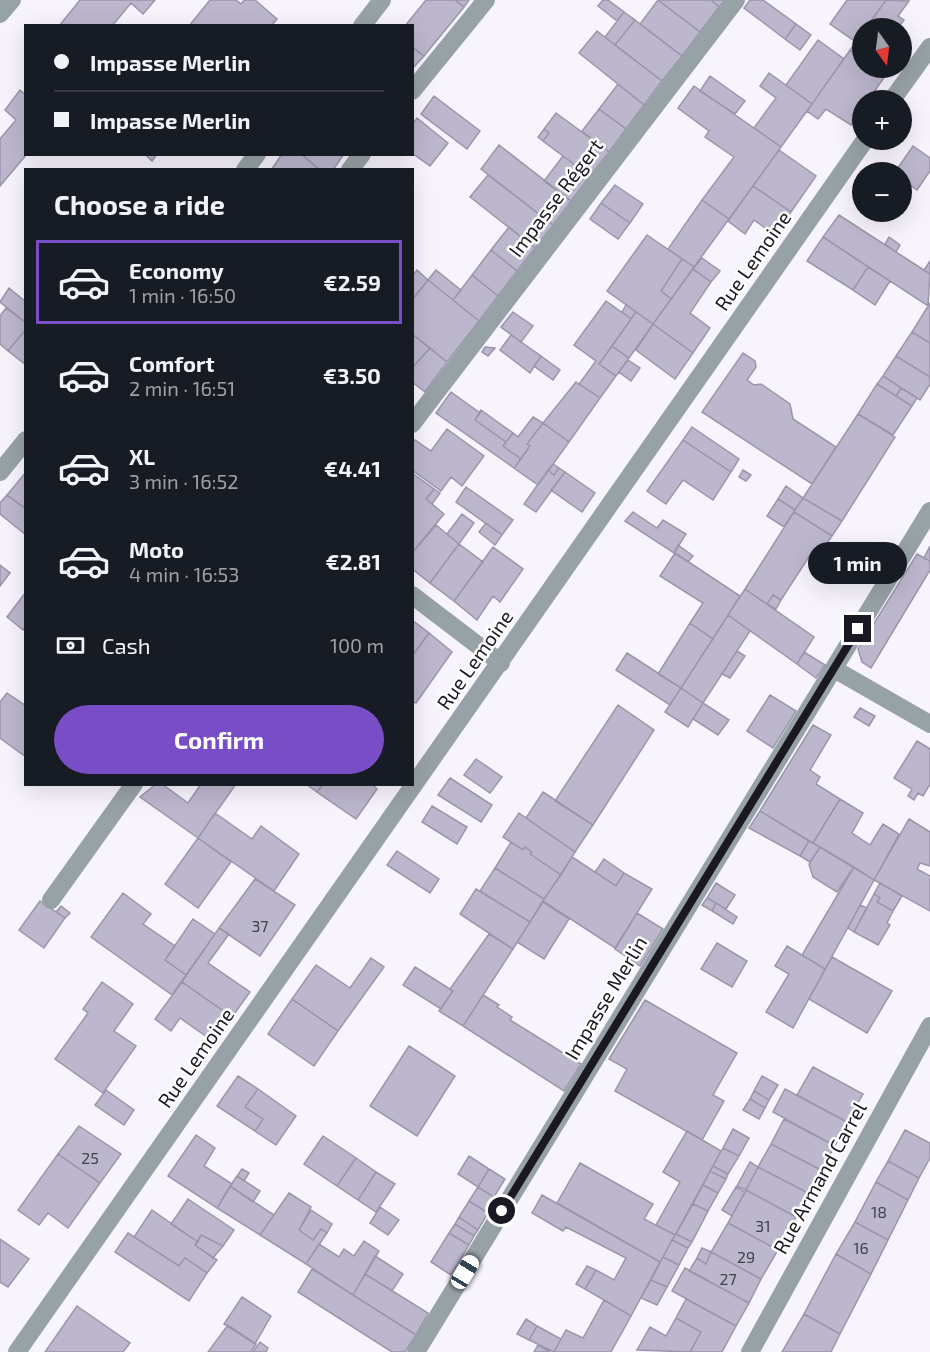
<!DOCTYPE html>
<meta charset="utf-8">
<style>
:root{--surface:#171b24;--page:#242831;--text:#f1f3f6;--muted:#9ea1a6;--line:#363941;--accent:#794dc6}
body{margin:0;font-family:"Exo 2",sans-serif;background:var(--page);color:var(--text);height:100vh;display:flex;flex-direction:column;font-size:22px;white-space:nowrap}
*{box-sizing:border-box;margin:0}
p{font-size:20px;color:var(--muted)}
.icon{flex:none;width:33px;height:33px;fill:none;stroke:currentColor;stroke-width:2;stroke-linecap:round;stroke-linejoin:round}
.map{position:relative;flex:1;overflow:hidden}
.side{position:absolute;left:24px;top:168px;width:390px;height:618px;display:flex;flex-direction:column;background:var(--surface);border-radius:0px;box-shadow:0 6px 24px #0002}
.side>*{flex:none}
.banner{position:absolute;left:24px;top:24px;width:390px;height:132px;border-radius:0px;box-shadow:0 6px 24px #0002;display:grid;align-content:center;height:132px;padding:0 30px;background:var(--surface)}
.needle{width:39px;rotate:166deg}
.controls{position:absolute;left:852px;top:18px;display:grid;gap:12px}
.controls a{display:grid;place-items:center;width:60px;height:60px;border-radius:50%;background:var(--surface);box-shadow:0 6px 24px #0002;font-size:30px}
.end{position:absolute;width:27px;height:27px;margin:-14px;border:8px solid #1a1820;background:#fff;box-shadow:0 0 0 3px #fff}
.from{border-radius:50%}
.bubble{position:absolute;height:42px;border-radius:21px;background:var(--surface);box-shadow:0 6px 24px #0002;font-size:20px;font-weight:700;line-height:42px;text-align:center}
.car{position:absolute;width:18px;height:36px;margin:-18px -9px;border-radius:8px;box-shadow:0 0 4px 2px #0007;background:linear-gradient(#fff 24%,#345 0 40%,#fff 0 76%,#345 0 86%,#fff 0)}
.banner b{display:flex;align-items:center;gap:21px;height:57px;font-size:22px}
.banner b+b{border-top:2px solid var(--line)}
.banner i{width:15px;height:15px;background:var(--text)}
ul{padding:0;list-style:none}
li{display:flex;align-items:center;gap:18px;height:84px;margin:0 12px 9px;padding:0 18px;border:3px solid transparent;border-radius:0px}
li div{flex:1}
li b{display:block;font-size:22px}
li em{font-style:normal;font-weight:700}
li.on{border-color:var(--accent)}
li>.icon{width:54px;height:54px;stroke-width:1.5}
h2{padding:0 30px;font-size:27px;line-height:72px}
.pay{display:flex;align-items:center;gap:15px;height:66px;padding:0 30px;font-size:22px}
.pay p{margin-inline-start:auto}
.primary-button{display:flex;gap:12px;margin-top:auto;padding:12px 30px}
.primary-button a{flex:1;height:69px;border-radius:36px;background:var(--accent);color:#fff;font-size:24px;font-weight:700;line-height:69px;text-align:center}
.map>svg:first-child{display:block}
.building{fill:#bdb7ce;stroke:#9b95ab;stroke-width:1.5}
.lines{fill:none;stroke-linecap:round;stroke-linejoin:round}
.minor{stroke:#97a2a7;stroke-width:18}
.route{stroke:#1a1820;stroke-width:8}
.labels{text-anchor:middle;stroke-width:5;stroke-linejoin:round;paint-order:stroke}
.number-label{font-size:16px;fill:#43404c}
.street-label{font-size:20px;fill:#1a1820;stroke:#fff}
</style>
<div class="map">
<svg width="930" height="1352" viewBox="0 0 930 1352">
<rect width="100%" height="100%" fill="#f7f4fe"/>
<path class="building" d="M 80,0 L 155,0 L 143,14 L 131,3 L 112,26 L 59,26 Z
M 210,0 L 236,0 L 241,4 L 244,0 L 255,0 L 277,19 L 271,26 L 189,26 Z
M 426,0 L 455,0 L 464,7 L 424,56 L 412,47 L 412,26 L 405,26 Z
M 455,0 L 469,0 L 464,7 Z
M 603,0 L 608,0 L 624,12 L 617,21 L 598,6 Z
M 658,0 L 700,32 L 682,56 L 640,24 Z
M 658,0 L 711,0 L 719,7 L 700,32 Z
M 711,0 L 725,0 L 719,7 Z
M 750,0 L 763,0 L 796,24 L 785,39 L 744,8 Z
M 847,0 L 886,0 L 866,28 L 862,28 L 856,42 L 830,24 Z
M 886,0 L 909,1 L 898,16 L 904,20 L 898,28 L 866,28 Z
M 624,12 L 635,20 L 615,45 L 605,37 Z
M 635,20 L 682,56 L 662,81 L 615,45 Z
M 796,24 L 811,35 L 800,50 L 785,39 Z
M 597,31 L 662,81 L 644,105 L 579,53 Z
M 862,33 L 862,59 L 850,50 Z
M 818,40 L 844,59 L 812,104 L 786,85 Z
M 902,40 L 908,44 L 902,53 Z
M 412,47 L 424,56 L 412,69 Z
M 850,50 L 862,59 L 862,68 L 875,68 L 886,75 L 868,100 L 862,100 L 862,109 L 851,125 L 826,109 L 818,119 L 807,111 Z
M 875,68 L 891,68 L 886,75 Z
M 769,73 L 812,104 L 781,147 L 754,128 L 776,98 L 760,86 Z
M 710,76 L 745,101 L 735,114 L 700,91 Z
M 618,84 L 644,105 L 626,129 L 599,109 Z
M 694,86 L 781,147 L 729,219 L 702,200 L 734,157 L 705,137 L 709,131 L 678,108 Z
M 20,90 L 26,95 L 27,154 L 0,186 L 0,139 L 16,120 L 5,110 Z
M 434,96 L 480,131 L 467,149 L 421,114 Z
M 599,109 L 626,129 L 609,152 L 582,131 Z
M 556,113 L 609,152 L 590,176 L 543,141 L 549,133 L 544,129 Z
M 417,118 L 448,143 L 430,166 L 412,153 L 412,125 Z
M 544,129 L 549,133 L 543,141 L 538,137 Z
M 499,145 L 571,201 L 553,225 L 481,169 Z
M 913,146 L 930,158 L 930,171 L 917,190 L 902,180 L 902,172 L 895,172 Z
M 779,150 L 816,176 L 791,212 L 753,186 Z
M 145,154 L 157,154 L 152,161 Z
M 282,154 L 301,154 L 320,170 L 271,170 Z
M 301,154 L 344,154 L 333,170 L 320,170 Z
M 563,156 L 590,176 L 571,201 L 544,181 Z
M 488,175 L 553,225 L 535,248 L 470,197 Z
M 615,185 L 643,204 L 630,223 L 601,203 Z
M 753,186 L 791,212 L 775,235 L 754,220 L 745,234 L 728,221 Z
M 702,200 L 729,219 L 694,267 L 668,249 Z
M 601,203 L 630,223 L 618,239 L 590,219 Z
M 839,215 L 930,274 L 928,306 L 823,237 Z
M 509,227 L 535,248 L 517,271 L 491,250 Z
M 647,235 L 682,259 L 661,291 L 671,299 L 653,324 L 607,291 Z
M 823,237 L 868,267 L 853,290 L 807,261 Z
M 889,237 L 900,245 L 896,252 L 885,244 Z
M 491,250 L 517,271 L 498,296 L 472,275 Z
M 702,258 L 720,271 L 711,282 L 693,269 Z
M 682,259 L 694,267 L 671,299 L 661,291 Z
M 930,261 L 930,274 L 924,270 Z
M 868,267 L 890,281 L 875,305 L 853,290 Z
M 693,269 L 711,282 L 690,313 L 710,328 L 693,353 L 653,324 Z
M 417,270 L 428,280 L 412,300 L 412,276 Z
M 436,270 L 461,290 L 453,300 L 428,280 Z
M 472,275 L 498,296 L 479,321 L 453,300 Z
M 428,280 L 479,321 L 447,362 L 412,334 L 412,300 Z
M 9,288 L 26,302 L 26,323 L 0,302 Z
M 606,301 L 631,319 L 599,364 L 616,376 L 600,398 L 579,384 L 596,361 L 574,345 Z
M 930,303 L 930,343 L 912,332 Z
M 626,305 L 636,312 L 631,319 L 622,312 Z
M 6,308 L 26,323 L 26,329 L 8,351 L 0,344 L 0,316 Z
M 513,312 L 533,326 L 521,342 L 501,327 Z
M 636,312 L 653,324 L 629,358 L 612,346 Z
M 653,324 L 693,353 L 675,379 L 636,350 Z
M 26,329 L 26,365 L 8,351 Z
M 912,332 L 930,343 L 930,377 L 896,356 Z
M 412,334 L 430,348 L 412,368 Z
M 511,335 L 541,356 L 530,373 L 500,350 Z
M 612,346 L 629,358 L 616,376 L 599,364 Z
M 485,347 L 495,348 L 488,356 L 482,352 Z
M 430,348 L 447,362 L 425,392 L 412,382 L 412,368 Z
M 743,353 L 755,361 L 756,367 L 747,380 L 754,385 L 761,384 L 790,404 L 793,419 L 836,447 L 812,484 L 702,412 Z
M 541,356 L 560,370 L 553,380 L 534,366 Z
M 896,356 L 930,377 L 930,384 L 920,400 L 883,376 Z
M 628,360 L 640,368 L 631,381 L 619,372 Z
M 883,376 L 901,388 L 896,396 L 877,384 Z
M 576,382 L 600,398 L 569,442 L 543,423 Z
M 877,384 L 912,406 L 893,435 L 858,414 Z
M 901,388 L 917,398 L 912,406 L 896,396 Z
M 451,392 L 480,413 L 475,420 L 506,442 L 503,446 L 521,459 L 514,468 L 436,413 Z
M 481,410 L 513,433 L 506,442 L 475,420 Z
M 858,414 L 895,437 L 842,521 L 803,498 Z
M 533,417 L 543,423 L 527,444 L 530,446 L 521,459 L 503,446 L 513,433 L 518,437 Z
M 543,423 L 569,442 L 538,485 L 514,468 L 530,446 L 527,444 Z
M 692,427 L 739,459 L 731,472 L 683,440 Z
M 447,429 L 484,456 L 462,486 L 451,477 L 441,491 L 412,470 L 412,443 L 415,440 L 431,451 Z
M 683,440 L 731,472 L 713,500 L 683,480 L 666,504 L 647,491 Z
M 553,464 L 559,468 L 554,475 L 548,470 Z
M 559,468 L 565,472 L 536,512 L 524,504 L 548,470 L 554,475 Z
M 743,470 L 751,475 L 746,481 L 739,477 Z
M 26,472 L 26,509 L 7,495 Z
M 565,472 L 595,493 L 582,512 L 551,490 Z
M 412,473 L 434,489 L 426,499 L 444,514 L 412,553 Z
M 786,486 L 803,498 L 795,510 L 778,499 Z
M 466,487 L 513,520 L 502,535 L 456,502 Z
M 434,489 L 440,493 L 432,504 L 426,499 Z
M 7,495 L 26,509 L 26,535 L 0,514 L 0,503 Z
M 803,498 L 842,521 L 832,536 L 794,512 Z
M 778,499 L 795,510 L 784,527 L 767,516 Z
M 633,512 L 657,528 L 663,520 L 686,534 L 674,553 L 625,521 Z
M 794,512 L 832,536 L 820,553 L 814,549 L 781,600 L 773,595 L 767,604 L 745,589 Z
M 462,514 L 474,523 L 459,544 L 447,534 Z
M 486,523 L 502,535 L 495,545 L 479,532 Z
M 436,525 L 459,544 L 430,583 L 412,569 L 412,553 Z
M 459,544 L 483,562 L 454,601 L 430,583 Z
M 678,545 L 693,556 L 688,562 L 674,553 Z
M 930,546 L 930,561 L 924,558 Z
M 493,547 L 523,569 L 500,602 L 493,596 L 477,620 L 454,601 Z
M 675,553 L 740,596 L 713,639 L 690,623 L 703,603 L 660,576 Z
M 917,554 L 930,561 L 930,570 L 871,668 L 862,662 L 858,649 Z
M 0,565 L 10,573 L 0,586 Z
M 745,589 L 814,637 L 797,664 L 728,615 Z
M 26,592 L 26,626 L 23,630 L 7,617 Z
M 773,595 L 781,600 L 776,609 L 767,604 Z
M 728,615 L 750,631 L 703,703 L 681,688 Z
M 412,620 L 429,633 L 412,656 Z
M 690,623 L 713,639 L 681,688 L 658,674 Z
M 429,633 L 452,652 L 416,703 L 412,701 L 412,656 Z
M 737,651 L 745,656 L 730,678 L 722,674 Z
M 804,652 L 825,665 L 816,678 L 797,664 Z
M 627,653 L 681,688 L 670,705 L 616,670 Z
M 681,688 L 703,703 L 688,727 L 665,712 Z
M 7,693 L 26,706 L 26,757 L 0,738 L 0,702 Z
M 770,695 L 796,711 L 773,748 L 747,731 Z
M 703,703 L 729,720 L 718,735 L 693,719 Z
M 618,705 L 654,730 L 593,825 L 555,801 Z
M 860,708 L 875,716 L 869,726 L 854,717 Z
M 813,725 L 831,735 L 810,770 L 820,777 L 816,784 L 840,799 L 813,843 L 760,811 Z
M 917,741 L 930,749 L 930,784 L 923,796 L 918,793 L 914,800 L 908,796 L 912,789 L 894,778 Z
M 476,759 L 502,777 L 490,793 L 464,775 Z
M 450,778 L 492,805 L 481,822 L 438,795 Z
M 156,784 L 162,784 L 188,803 L 201,784 L 236,784 L 198,838 L 140,797 Z
M 306,784 L 323,784 L 317,792 Z
M 323,784 L 372,784 L 377,789 L 356,819 L 317,792 Z
M 543,792 L 593,825 L 575,852 L 526,818 Z
M 840,799 L 863,813 L 852,833 L 870,845 L 883,824 L 899,834 L 874,880 L 813,843 Z
M 432,806 L 467,827 L 457,844 L 422,822 Z
M 760,811 L 809,841 L 800,856 L 749,828 Z
M 215,813 L 252,839 L 261,826 L 299,854 L 274,891 L 198,838 Z
M 519,813 L 575,852 L 561,875 L 530,854 L 532,852 L 525,847 L 523,850 L 503,837 Z
M 909,819 L 930,832 L 930,866 L 920,863 L 917,869 L 930,876 L 930,911 L 874,880 Z
M 198,838 L 231,862 L 198,908 L 165,884 Z
M 809,841 L 820,847 L 810,862 L 800,856 Z
M 511,842 L 523,850 L 525,847 L 532,852 L 530,854 L 561,875 L 544,899 L 495,868 Z
M 820,847 L 854,867 L 837,892 L 813,877 L 809,864 Z
M 397,851 L 439,879 L 430,893 L 387,865 Z
M 572,857 L 616,886 L 624,873 L 652,889 L 615,948 L 543,901 Z
M 604,859 L 624,873 L 616,886 L 595,872 Z
M 854,867 L 874,880 L 825,969 L 802,955 Z
M 495,868 L 544,899 L 530,922 L 480,891 Z
M 255,879 L 295,905 L 260,956 L 219,928 Z
M 716,883 L 735,895 L 726,909 L 707,898 Z
M 880,883 L 902,896 L 893,911 L 877,902 L 880,898 L 874,894 Z
M 476,889 L 530,922 L 513,949 L 460,914 Z
M 123,893 L 151,914 L 143,924 L 175,946 L 165,960 L 186,975 L 172,995 L 91,937 Z
M 874,894 L 880,898 L 877,902 L 893,911 L 887,923 L 890,925 L 878,945 L 854,932 Z
M 707,898 L 716,903 L 712,911 L 702,905 Z
M 40,901 L 65,918 L 44,948 L 19,930 Z
M 543,902 L 569,919 L 544,959 L 517,942 Z
M 716,903 L 737,917 L 733,924 L 712,911 Z
M 860,905 L 867,908 L 854,932 L 848,928 Z
M 61,906 L 70,913 L 65,918 L 56,912 Z
M 637,913 L 663,929 L 640,966 L 615,949 Z
M 193,919 L 215,934 L 186,975 L 165,960 Z
M 219,928 L 229,934 L 208,963 L 250,992 L 232,1017 L 182,982 Z
M 489,934 L 513,949 L 463,1026 L 439,1011 L 453,991 L 450,989 Z
M 717,943 L 747,961 L 732,987 L 701,969 Z
M 787,946 L 825,969 L 793,1028 L 766,1012 L 789,974 L 775,966 Z
M 832,957 L 892,991 L 867,1033 L 809,999 Z
M 371,958 L 384,967 L 338,1031 L 292,999 L 316,965 L 350,988 Z
M 415,967 L 453,991 L 441,1009 L 403,985 Z
M 102,982 L 133,1004 L 114,1031 L 136,1046 L 103,1093 L 55,1059 L 88,1013 L 83,1009 Z
M 182,982 L 232,1017 L 214,1042 L 180,1018 L 171,1031 L 155,1019 Z
M 483,995 L 499,1005 L 497,1007 L 512,1017 L 510,1020 L 581,1064 L 564,1091 L 463,1026 Z
M 292,999 L 338,1031 L 314,1066 L 268,1034 Z
M 645,1000 L 737,1053 L 713,1095 L 724,1101 L 702,1140 L 615,1091 L 627,1069 L 609,1059 Z
M 409,1046 L 455,1076 L 417,1136 L 370,1106 Z
M 813,1067 L 863,1094 L 847,1122 L 797,1095 Z
M 238,1076 L 258,1089 L 245,1107 L 263,1119 L 255,1131 L 217,1106 Z
M 762,1076 L 778,1085 L 769,1100 L 754,1091 Z
M 258,1089 L 296,1116 L 276,1145 L 255,1131 L 263,1119 L 245,1107 Z
M 785,1089 L 847,1122 L 835,1146 L 773,1112 Z
M 106,1090 L 134,1110 L 124,1125 L 95,1105 Z
M 754,1091 L 769,1100 L 765,1108 L 750,1099 Z
M 750,1099 L 765,1108 L 759,1119 L 743,1110 Z
M 784,1119 L 835,1146 L 821,1170 L 771,1144 Z
M 79,1126 L 121,1154 L 100,1183 L 58,1154 Z
M 733,1129 L 749,1138 L 739,1156 L 723,1148 Z
M 905,1130 L 930,1143 L 930,1158 L 919,1178 L 888,1161 Z
M 687,1131 L 721,1151 L 675,1235 L 656,1225 L 680,1182 L 663,1172 Z
M 196,1135 L 215,1148 L 204,1166 L 232,1184 L 217,1208 L 168,1176 Z
M 323,1136 L 356,1158 L 337,1186 L 304,1164 Z
M 771,1144 L 821,1170 L 808,1193 L 758,1167 Z
M 723,1148 L 739,1156 L 728,1174 L 713,1166 Z
M 58,1154 L 100,1183 L 68,1228 L 48,1213 L 39,1225 L 18,1210 Z
M 469,1156 L 489,1169 L 478,1187 L 458,1174 Z
M 356,1158 L 376,1172 L 358,1200 L 337,1186 Z
M 888,1161 L 919,1178 L 908,1200 L 876,1182 Z
M 750,1162 L 758,1167 L 746,1190 L 737,1186 Z
M 580,1163 L 653,1204 L 644,1219 L 675,1235 L 660,1262 L 557,1203 Z
M 713,1166 L 728,1174 L 726,1179 L 710,1171 Z
M 758,1167 L 808,1193 L 796,1217 L 746,1190 Z
M 242,1169 L 249,1173 L 244,1181 L 237,1176 Z
M 489,1169 L 505,1179 L 494,1197 L 478,1187 Z
M 710,1171 L 726,1179 L 718,1193 L 703,1185 Z
M 376,1172 L 395,1184 L 376,1212 L 358,1200 Z
M 237,1176 L 260,1191 L 253,1202 L 230,1186 Z
M 876,1182 L 908,1200 L 888,1240 L 855,1222 Z
M 703,1185 L 718,1193 L 708,1211 L 693,1204 Z
M 230,1186 L 274,1215 L 260,1235 L 217,1208 Z
M 478,1187 L 497,1199 L 488,1213 L 469,1201 Z
M 736,1187 L 745,1192 L 732,1216 L 722,1210 Z
M 746,1190 L 796,1217 L 778,1250 L 728,1223 Z
M 289,1193 L 311,1207 L 299,1230 L 313,1240 L 321,1229 L 327,1233 L 306,1264 L 260,1235 Z
M 542,1195 L 660,1262 L 631,1316 L 585,1289 L 596,1270 L 614,1280 L 626,1258 L 566,1227 L 563,1231 L 532,1213 Z
M 188,1199 L 234,1230 L 223,1246 L 201,1235 L 198,1242 L 171,1224 Z
M 469,1201 L 488,1213 L 478,1230 L 459,1217 Z
M 693,1204 L 708,1211 L 692,1242 L 676,1234 Z
M 380,1207 L 399,1220 L 388,1235 L 370,1223 Z
M 152,1210 L 198,1242 L 195,1245 L 217,1260 L 207,1273 L 185,1258 L 179,1266 L 134,1237 Z
M 311,1210 L 332,1224 L 327,1233 L 321,1229 L 313,1240 L 299,1230 Z
M 459,1217 L 478,1230 L 474,1236 L 455,1224 Z
M 855,1222 L 888,1240 L 871,1274 L 836,1254 Z
M 728,1223 L 778,1250 L 761,1279 L 711,1252 Z
M 455,1224 L 474,1236 L 469,1245 L 449,1233 Z
M 128,1233 L 179,1266 L 185,1258 L 207,1273 L 189,1301 L 115,1252 Z
M 449,1233 L 469,1245 L 451,1275 L 431,1262 Z
M 676,1234 L 692,1242 L 688,1248 L 672,1240 Z
M 201,1235 L 223,1246 L 213,1258 L 195,1245 Z
M 0,1239 L 29,1259 L 8,1287 L 0,1282 Z
M 672,1240 L 688,1248 L 679,1265 L 663,1257 Z
M 364,1241 L 379,1251 L 353,1295 L 306,1264 L 319,1244 L 339,1257 L 344,1249 L 354,1256 Z
M 702,1248 L 711,1252 L 706,1264 L 697,1258 Z
M 711,1252 L 761,1279 L 749,1303 L 689,1271 L 697,1258 L 706,1264 Z
M 836,1254 L 871,1274 L 840,1334 L 804,1314 Z
M 375,1256 L 403,1274 L 392,1291 L 365,1274 Z
M 663,1257 L 679,1265 L 667,1287 L 651,1280 Z
M 587,1266 L 596,1270 L 585,1289 L 576,1284 Z
M 685,1268 L 749,1303 L 736,1326 L 672,1291 Z
M 312,1269 L 416,1335 L 405,1352 L 392,1352 L 298,1292 Z
M 365,1274 L 428,1313 L 416,1335 L 353,1295 Z
M 651,1280 L 667,1287 L 657,1305 L 641,1298 Z
M 242,1297 L 271,1316 L 255,1344 L 224,1324 Z
M 686,1299 L 736,1326 L 722,1352 L 690,1352 L 701,1332 L 676,1318 Z
M 604,1300 L 631,1316 L 611,1352 L 554,1352 L 566,1330 L 583,1338 Z
M 77,1306 L 130,1343 L 123,1352 L 45,1352 Z
M 804,1314 L 840,1334 L 831,1352 L 782,1352 Z
M 676,1318 L 701,1332 L 690,1352 L 637,1350 L 650,1327 L 666,1336 Z
M 526,1319 L 537,1326 L 529,1340 L 517,1334 Z
M 228,1325 L 256,1344 L 251,1352 L 208,1352 Z
M 537,1326 L 561,1339 L 554,1352 L 529,1340 Z
M 260,1342 L 268,1348 L 266,1352 L 253,1352 Z
M 538,1345 L 550,1352 L 534,1352 Z"/>
<g class="lines">
<path class="minor" d="M 0,14 L 12,0
M 362,26 L 382,0
M 412,91 L 486,0
M 892,100 L 930,47
M 245,170 L 257,154
M 350,170 L 362,154
M 412,424 L 736,0
M 0,472 L 26,440
M 412,595 L 501,663
M 834,669 L 930,724
M 51,900 L 134,784
M 17,1352 L 865,140
M 416,1352 L 930,511
M 750,1352 L 930,1026"/>
</g>
<g class="lines">
<path class="route" d="M 502,1211 L 858,629"/>
</g>
<g class="labels">
<g class="number-label">
<text x="260" y="932">37</text>
<text x="90" y="1164">25</text>
<text x="879" y="1218">18</text>
<text x="763" y="1232">31</text>
<text x="861" y="1254">16</text>
<text x="746" y="1263">29</text>
<text x="728" y="1285">27</text>
</g>
<g class="street-label">
<text transform="translate(556 198) rotate(-53)" y="7">Impasse Régert</text>
<text transform="translate(753 261) rotate(-55)" y="7">Rue Lemoine</text>
<text transform="translate(475 660) rotate(-55)" y="7">Rue Lemoine</text>
<text transform="translate(606 998) rotate(-59)" y="7">Impasse Merlin</text>
<text transform="translate(196 1058) rotate(-55)" y="7">Rue Lemoine</text>
<text transform="translate(820 1178) rotate(-61)" y="7">Rue Armand Carrel</text>
</g>
</g>
</svg>
<div class="controls">
<a><svg class="needle" viewBox="-14 -14 28 28"><path d="M0-13l5 13h-10z" fill="#e53935"/><path d="M0 13l5-13h-10z" fill="#9ea1a6"/></svg></a>
<a>+</a>
<a>−</a>
</div>
<i class="end from" style="left:502px;top:1211px"></i>
<i class="end" style="left:858px;top:629px"></i>
<div class="bubble" style="left:808px;top:542px;width:99px">1 min</div>
<i class="car" style="left:465px;top:1272px;rotate:31deg"></i>
<div class="banner">
<b><i class="from"></i>Impasse Merlin</b>
<b><i></i>Impasse Merlin</b>
</div>
<section class="side">
<h2>Choose a ride</h2>
<ul>
<li class="on"><svg class="icon" aria-label="car" viewBox="0 0 24 24"><path d="M5 17H2v-5l4-1 3-4h7l3 4 3 1v5h-3M9 17h6M6 11h13"/><circle cx="7" cy="17" r="2"/><circle cx="17" cy="17" r="2"/></svg><div><b>Economy</b><p>1 min · 16:50</p></div><em>€2.59</em></li>
<li><svg class="icon" aria-label="car" viewBox="0 0 24 24"><path d="M5 17H2v-5l4-1 3-4h7l3 4 3 1v5h-3M9 17h6M6 11h13"/><circle cx="7" cy="17" r="2"/><circle cx="17" cy="17" r="2"/></svg><div><b>Comfort</b><p>2 min · 16:51</p></div><em>€3.50</em></li>
<li><svg class="icon" aria-label="car" viewBox="0 0 24 24"><path d="M5 17H2v-5l4-1 3-4h7l3 4 3 1v5h-3M9 17h6M6 11h13"/><circle cx="7" cy="17" r="2"/><circle cx="17" cy="17" r="2"/></svg><div><b>XL</b><p>3 min · 16:52</p></div><em>€4.41</em></li>
<li><svg class="icon" aria-label="car" viewBox="0 0 24 24"><path d="M5 17H2v-5l4-1 3-4h7l3 4 3 1v5h-3M9 17h6M6 11h13"/><circle cx="7" cy="17" r="2"/><circle cx="17" cy="17" r="2"/></svg><div><b>Moto</b><p>4 min · 16:53</p></div><em>€2.81</em></li>
</ul>
<div class="pay"><svg class="icon" aria-label="cash" viewBox="0 0 24 24"><path d="M3 7h18v10H3z"/><circle cx="12" cy="12" r="2"/></svg>Cash<p>100 m</p></div>
<div class="primary-button"><a>Confirm</a></div>
</section>
</div>
